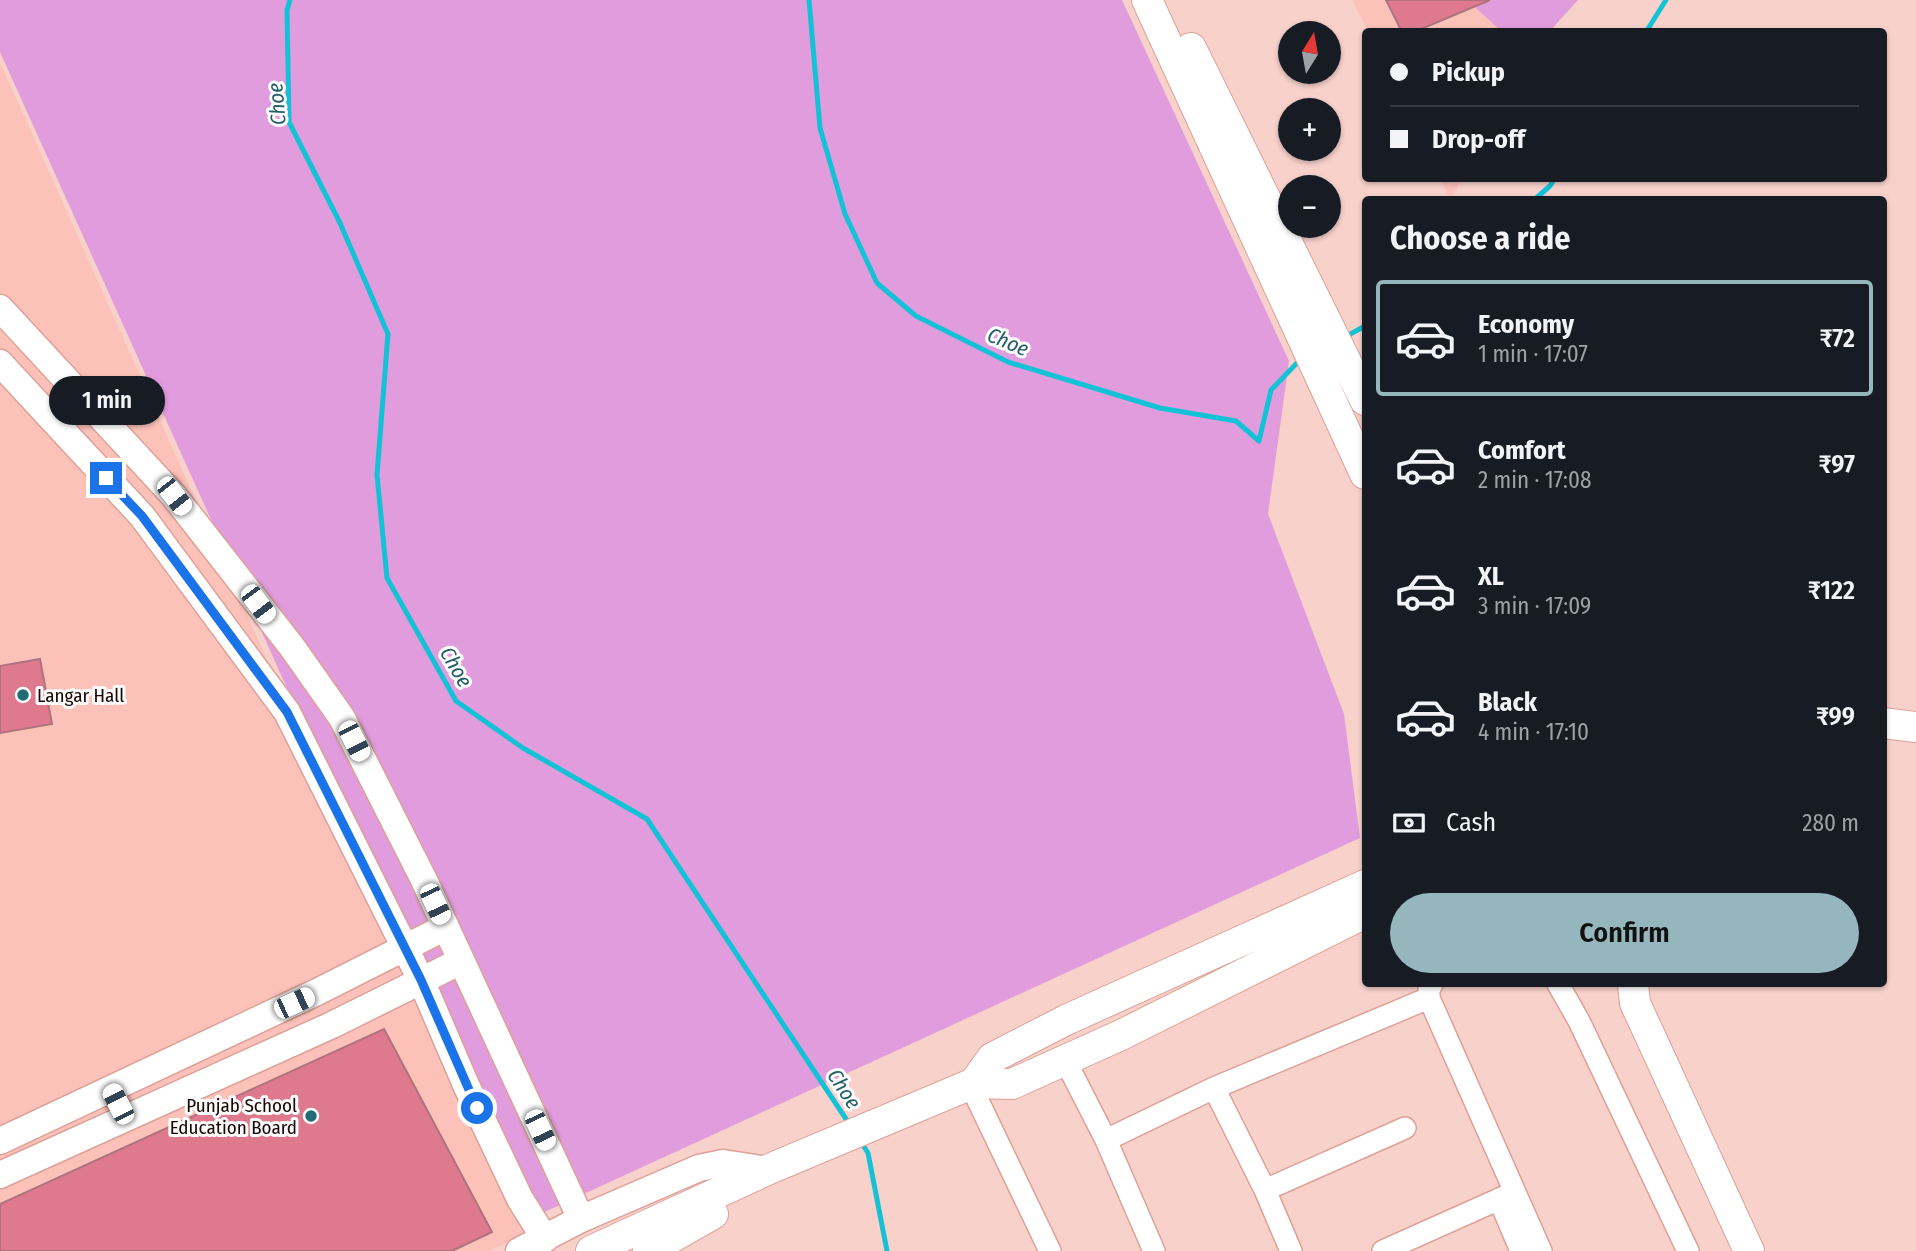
<!DOCTYPE html>
<meta charset="utf-8">
<style>
:root{--surface:#171b24;--page:#242831;--text:#f1f3f6;--muted:#9ea1a6;--line:#363941;--accent:#94b6bc}
body{margin:0;font-family:"Fira Sans Condensed",sans-serif;background:var(--page);color:var(--text);height:100vh;display:flex;flex-direction:column;font-size:26px;white-space:nowrap}
*{box-sizing:border-box;margin:0}
p{font-size:23px;color:var(--muted)}
.icon{flex:none;width:38px;height:38px;fill:none;stroke:currentColor;stroke-width:2;stroke-linecap:round;stroke-linejoin:round}
.map{position:relative;flex:1;overflow:hidden}
.drawer{position:absolute;left:1362px;top:196px;width:525px;height:791px;display:flex;flex-direction:column;background:var(--surface);border-radius:7px;box-shadow:0 2px 5px #0004}
.drawer>*{flex:none}
.hud{position:absolute;left:1362px;top:28px;width:525px;height:154px;border-radius:7px;box-shadow:0 2px 5px #0004;display:grid;align-content:center;height:154px;padding:0 28px;background:var(--surface)}
.needle{width:46px;rotate:11deg}
.buttons{position:absolute;left:1278px;top:21px;display:grid;gap:14px}
.buttons a{display:grid;place-items:center;width:63px;height:63px;border-radius:50%;background:var(--surface);box-shadow:0 2px 5px #0004;font-size:35px}
.end{position:absolute;width:32px;height:32px;margin:-16px;border:9px solid #1a73e8;background:#fff;box-shadow:0 0 0 4px #fff}
.from{border-radius:50%}
.bubble{position:absolute;height:49px;border-radius:24px;background:var(--surface);box-shadow:0 2px 5px #0004;font-size:23px;font-weight:600;line-height:49px;text-align:center}
.car{position:absolute;width:21px;height:42px;margin:-21px -10px;border-radius:9px;box-shadow:0 0 5px 2px #0007;background:linear-gradient(#fff 24%,#345 0 40%,#fff 0 76%,#345 0 86%,#fff 0)}
.hud b{display:flex;align-items:center;gap:24px;height:66px;font-size:26px}
.hud b+b{border-top:2px solid var(--line)}
.hud i{width:18px;height:18px;background:var(--text)}
ul{padding:0;list-style:none}
li{display:flex;align-items:center;gap:21px;height:116px;margin:0 14px 10px;padding:0 14px;border:4px solid transparent;border-radius:7px}
li div{flex:1}
li b{display:block;font-size:26px}
li em{font-style:normal;font-weight:600}
li.current{border-color:var(--accent)}
li>.icon{width:63px;height:63px;stroke-width:1.5}
h2{padding:0 28px;font-size:32px;line-height:84px}
.pay{display:flex;align-items:center;gap:18px;height:77px;padding:0 28px;font-size:26px}
.pay p{margin-inline-start:auto}
.action{display:flex;gap:14px;margin-top:auto;padding:14px 28px}
.action a{flex:1;height:80px;border-radius:42px;background:var(--accent);color:#111;font-size:28px;font-weight:600;line-height:80px;text-align:center}
.map>svg:first-child{display:block}
.built{fill:#fcc2b9}
.green{fill:#e19cde}
.lines{fill:none;stroke-linecap:round;stroke-linejoin:round}
.stream{stroke:#14c2d6;stroke-width:5}
.building{fill:#df7a8e;stroke:#ae737d;stroke-width:2}
.minor-casing{stroke:#dea097;stroke-width:24}
.tertiary-casing{stroke:#dea097;stroke-width:29}
.secondary-casing{stroke:#dea097;stroke-width:32}
.minor{stroke:#fff;stroke-width:21}
.tertiary{stroke:#fff;stroke-width:26}
.secondary{stroke:#fff;stroke-width:30}
.route{stroke:#1a73e8;stroke-width:9}
.poi-dot{fill:#236c76;stroke:#fcfcfc;stroke-width:2.5}
.labels{text-anchor:middle;stroke-width:6;stroke-linejoin:round;paint-order:stroke}
.poi-label{font-size:19px;fill:#190604;stroke:#fcfcfc;text-anchor:start}
.water-label{font-size:21px;font-style:italic;fill:#225e67;stroke:#fcfcfc}
</style>
<div class="map">
<svg width="1916" height="1251" viewBox="0 0 1916 1251">
<rect width="100%" height="100%" fill="#f8d1cb"/>
<path class="built" d="M 1352,0 L 1578,0 L 1549,32 L 1368,31 Z
M 0,62 L 524,1235 L 490,1251 L 0,1251 Z
M 1440,179 L 1462,179 L 1451,199 L 1450,199 Z"/>
<path class="green" d="M 0,0 L 1122,0 L 1289,361 L 1268,514 L 1344,714 L 1360,838 L 527,1220 L 0,52 Z
M 1473,0 L 1578,0 L 1549,32 L 1501,31 L 1477,9 Z"/>
<g class="lines">
<path class="stream" d="M 290,0 L 287,10 L 289,122 L 340,223 L 388,334 L 377,475 L 387,578 L 456,701 L 523,748 L 647,819 L 850,1125
M 809,0 L 820,128 L 845,214 L 877,283 L 916,316 L 1008,362 L 1160,408 L 1236,421 L 1259,441 L 1271,390 L 1297,363 L 1304,359
M 1646,32 L 1666,0
M 1534,200 L 1550,186 L 1555,178
M 1343,338 L 1365,326
M 861,1142 L 868,1153 L 887,1251"/>
</g>
<path class="building" d="M 1386,0 L 1490,0 L 1414,32 L 1402,32 Z
M 40,659 L 52,724 L 0,733 L 0,666 Z
M 384,1029 L 492,1232 L 452,1251 L 0,1251 L 0,1204 Z"/>
<g class="lines">
<g class="minor-casing">
<path id="minor" d="M 1432,984 L 1429,990 L 1429,998 L 1541,1251
M 1558,984 L 1579,1021 L 1688,1251
M 1065,1060 L 1106,1140 L 1154,1251
M 970,1084 L 1050,1251
M 1214,1088 L 1265,1190 L 1291,1251
M 1106,1140 L 1214,1088 L 1429,998
M 1265,1190 L 1405,1128
M 1499,1199 L 1521,1251
M 1383,1251 L 1515,1192"/>
</g>
<g class="tertiary-casing">
<path id="tertiary" d="M 0,308 L 174,496 L 292,647 L 342,718 L 424,880 L 581,1219
M 0,363 L 142,516 L 287,712 L 421,980 L 466,1085 L 520,1199 L 545,1239
M 0,1141 L 317,992 L 446,927
M 0,1175 L 332,1025 L 461,961
M 519,1251 L 581,1219 L 699,1168 L 723,1163 L 767,1170"/>
</g>
<g class="secondary-casing">
<path id="secondary" d="M 1147,0 L 1365,474
M 1191,48 L 1365,400
M 1883,723 L 1916,727
M 1633,984 L 1635,1003 L 1749,1251
M 974,1083 L 992,1058 L 1066,1020 L 1365,885
M 591,1251 L 767,1170 L 974,1083 L 1012,1084 L 1121,1035 L 1365,913
M 648,1251 L 713,1214"/>
</g>
<use href="#minor" class="minor"/>
<use href="#tertiary" class="tertiary"/>
<use href="#secondary" class="secondary"/>
</g>
<g class="lines">
<path class="route" d="M 106,478 L 142,516 L 287,712 L 421,980 L 477,1108"/>
</g>
<g class="poi-dot">
<circle cx="23" cy="695" r="7"/>
<circle cx="311" cy="1116" r="7"/>
</g>
<g class="labels">
<g class="poi-label">
<text x="37" y="702">Langar Hall</text>
<text x="297" y="1112" text-anchor="end">Punjab School<tspan x="297" dy="22">Education Board</tspan></text>
</g>
<g class="water-label">
<text transform="translate(277 104) rotate(-95)" y="7">Choe</text>
<text transform="translate(1008 342) rotate(23)" y="7">Choe</text>
<text transform="translate(456 667) rotate(60)" y="7">Choe</text>
<text transform="translate(844 1089) rotate(57)" y="7">Choe</text>
</g>
</g>
</svg>
<div class="buttons">
<a><svg class="needle" viewBox="-14 -14 28 28"><path d="M0-13l5 13h-10z" fill="#e53935"/><path d="M0 13l5-13h-10z" fill="#9ea1a6"/></svg></a>
<a>+</a>
<a>−</a>
</div>
<i class="end from" style="left:477px;top:1108px"></i>
<i class="end" style="left:106px;top:478px"></i>
<div class="bubble" style="left:49px;top:376px;width:116px">1 min</div>
<i class="car" style="left:174px;top:496px;rotate:142deg"></i>
<i class="car" style="left:258px;top:604px;rotate:143deg"></i>
<i class="car" style="left:354px;top:741px;rotate:153deg"></i>
<i class="car" style="left:435px;top:904px;rotate:155deg"></i>
<i class="car" style="left:294px;top:1003px;rotate:65deg"></i>
<i class="car" style="left:118px;top:1104px;rotate:333deg"></i>
<i class="car" style="left:540px;top:1130px;rotate:155deg"></i>
<div class="hud">
<b><i class="from"></i>Pickup</b>
<b><i></i>Drop-off</b>
</div>
<section class="drawer">
<h2>Choose a ride</h2>
<ul>
<li class="current"><svg class="icon" aria-label="car" viewBox="0 0 24 24"><path d="M5 17H2v-5l4-1 3-4h7l3 4 3 1v5h-3M9 17h6M6 11h13"/><circle cx="7" cy="17" r="2"/><circle cx="17" cy="17" r="2"/></svg><div><b>Economy</b><p>1 min · 17:07</p></div><em>₹72</em></li>
<li><svg class="icon" aria-label="car" viewBox="0 0 24 24"><path d="M5 17H2v-5l4-1 3-4h7l3 4 3 1v5h-3M9 17h6M6 11h13"/><circle cx="7" cy="17" r="2"/><circle cx="17" cy="17" r="2"/></svg><div><b>Comfort</b><p>2 min · 17:08</p></div><em>₹97</em></li>
<li><svg class="icon" aria-label="car" viewBox="0 0 24 24"><path d="M5 17H2v-5l4-1 3-4h7l3 4 3 1v5h-3M9 17h6M6 11h13"/><circle cx="7" cy="17" r="2"/><circle cx="17" cy="17" r="2"/></svg><div><b>XL</b><p>3 min · 17:09</p></div><em>₹122</em></li>
<li><svg class="icon" aria-label="car" viewBox="0 0 24 24"><path d="M5 17H2v-5l4-1 3-4h7l3 4 3 1v5h-3M9 17h6M6 11h13"/><circle cx="7" cy="17" r="2"/><circle cx="17" cy="17" r="2"/></svg><div><b>Black</b><p>4 min · 17:10</p></div><em>₹99</em></li>
</ul>
<div class="pay"><svg class="icon" aria-label="cash" viewBox="0 0 24 24"><path d="M3 7h18v10H3z"/><circle cx="12" cy="12" r="2"/></svg>Cash<p>280 m</p></div>
<div class="action"><a>Confirm</a></div>
</section>
</div>
